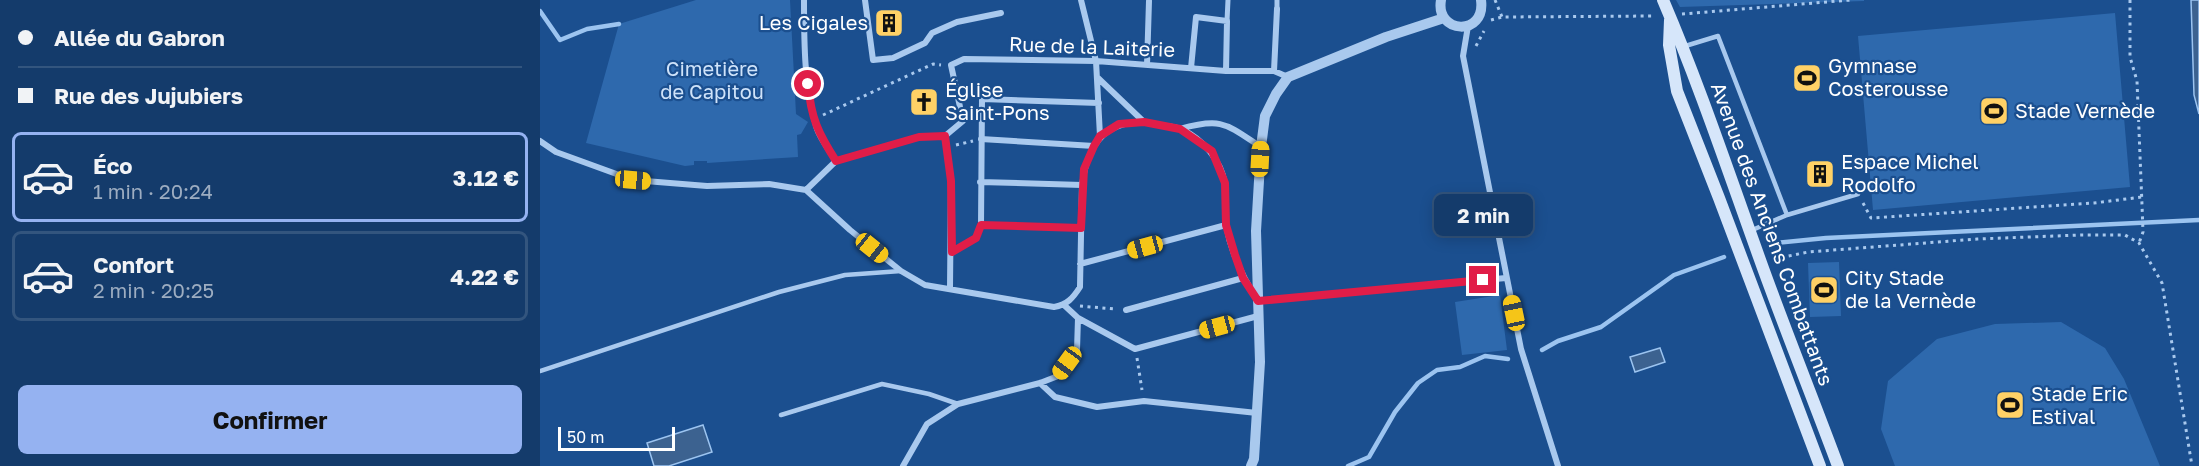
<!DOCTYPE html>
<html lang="fr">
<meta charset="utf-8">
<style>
:root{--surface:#143b6b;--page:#1d4271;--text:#f1f3f6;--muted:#9dadc1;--line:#33557e;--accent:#95b2f1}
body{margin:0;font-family:"Golos Text",sans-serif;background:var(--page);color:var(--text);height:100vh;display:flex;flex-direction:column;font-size:22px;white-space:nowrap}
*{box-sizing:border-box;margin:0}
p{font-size:20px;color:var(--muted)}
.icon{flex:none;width:33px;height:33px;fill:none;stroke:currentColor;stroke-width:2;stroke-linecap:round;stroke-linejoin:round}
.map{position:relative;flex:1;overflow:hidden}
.drawer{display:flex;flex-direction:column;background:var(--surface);width:540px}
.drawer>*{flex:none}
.guide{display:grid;align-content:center;height:132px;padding:0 18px;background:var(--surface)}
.scale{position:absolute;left:18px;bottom:15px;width:117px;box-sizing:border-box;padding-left:6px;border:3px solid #fff;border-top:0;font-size:16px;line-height:21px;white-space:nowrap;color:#fff;-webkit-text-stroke:4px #1b4f8f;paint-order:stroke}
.end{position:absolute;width:27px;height:27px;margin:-14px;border:8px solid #e11d48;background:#fff;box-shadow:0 0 0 3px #fff}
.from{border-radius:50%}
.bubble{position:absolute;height:42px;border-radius:9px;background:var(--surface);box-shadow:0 3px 15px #0003,0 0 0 2px var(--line);font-size:20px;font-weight:700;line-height:42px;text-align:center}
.car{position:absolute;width:18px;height:36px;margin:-18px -9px;border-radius:8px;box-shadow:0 0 4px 2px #0007;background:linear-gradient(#f5c518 24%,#345 0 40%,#f5c518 0 76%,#345 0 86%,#f5c518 0)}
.guide b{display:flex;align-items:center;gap:21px;height:57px;font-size:22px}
.guide b+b{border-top:2px solid var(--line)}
.guide i{width:15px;height:15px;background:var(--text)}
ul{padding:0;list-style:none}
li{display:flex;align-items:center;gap:18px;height:90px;margin:0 12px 9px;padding:0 6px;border:3px solid var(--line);border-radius:9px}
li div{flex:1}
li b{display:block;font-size:22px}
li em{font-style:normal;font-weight:700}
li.on{border-color:var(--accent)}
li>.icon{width:54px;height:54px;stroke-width:1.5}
.primary-button{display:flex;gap:12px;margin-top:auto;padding:12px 18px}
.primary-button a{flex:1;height:69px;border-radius:9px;background:var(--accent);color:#111;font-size:24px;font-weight:700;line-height:69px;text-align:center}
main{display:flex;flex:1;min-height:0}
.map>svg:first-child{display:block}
.green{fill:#2e69ad}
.water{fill:#3c6290;stroke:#9cc4f0;stroke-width:1.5}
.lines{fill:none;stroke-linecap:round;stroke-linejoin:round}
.stream{stroke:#9cc4f0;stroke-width:4.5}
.path{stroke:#a9c9ee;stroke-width:3;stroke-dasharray:3 4.5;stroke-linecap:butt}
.service{stroke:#a9c9ee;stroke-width:4.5}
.pedestrian{stroke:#a9c9ee;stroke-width:5}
.minor{stroke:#a9c9ee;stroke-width:6}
.tertiary{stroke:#a9c9ee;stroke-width:10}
.secondary{stroke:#d6e6fa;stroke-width:12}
.route{stroke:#e11d48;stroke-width:8}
.labels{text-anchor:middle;stroke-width:4.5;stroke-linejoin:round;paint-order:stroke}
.poi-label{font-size:20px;fill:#fff;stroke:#1b4f8f;text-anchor:start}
.street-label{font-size:20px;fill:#fff;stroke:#1b4f8f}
.park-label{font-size:20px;fill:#cfe3fa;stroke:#1b4f8f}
</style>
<main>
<section class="drawer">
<div class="guide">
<b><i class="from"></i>Allée du Gabron</b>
<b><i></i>Rue des Jujubiers</b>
</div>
<ul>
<li class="on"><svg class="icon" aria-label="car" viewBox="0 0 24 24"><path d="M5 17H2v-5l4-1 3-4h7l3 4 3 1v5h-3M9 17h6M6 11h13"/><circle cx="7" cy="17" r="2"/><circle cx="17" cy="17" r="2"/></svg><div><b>Éco</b><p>1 min · 20:24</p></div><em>3.12 €</em></li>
<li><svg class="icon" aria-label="car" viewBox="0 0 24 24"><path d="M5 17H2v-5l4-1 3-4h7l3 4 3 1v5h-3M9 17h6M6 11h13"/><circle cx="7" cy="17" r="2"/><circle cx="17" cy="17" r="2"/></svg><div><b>Confort</b><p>2 min · 20:25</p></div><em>4.22 €</em></li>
</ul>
<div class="primary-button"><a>Confirmer</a></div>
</section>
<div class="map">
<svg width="1659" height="466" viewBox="0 0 1659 466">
<rect width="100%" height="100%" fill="#1b4f8f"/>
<path class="green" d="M 156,0 L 250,0 L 256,114 L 268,122 L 261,134 L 257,135 L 258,157 L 167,163 L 167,161 L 154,161 L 154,165 L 145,166 L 46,143 L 79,24 Z
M 1136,0 L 1324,0 L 1324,1 L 1140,7 Z
M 1575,13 L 1590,187 L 1333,210 L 1318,36 Z
M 1299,262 L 1301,316 L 1270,317 L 1268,263 Z
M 960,295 L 967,350 L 922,355 L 915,302 Z
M 1521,322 L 1565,348 L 1584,379 L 1620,466 L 1355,466 L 1341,429 L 1348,381 L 1397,339 L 1455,324 Z"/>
<path class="water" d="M 1651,0 L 1659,0 L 1659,114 L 1654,95 Z
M 1120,348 L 1125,362 L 1095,372 L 1090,357 Z
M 163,425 L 172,452 L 129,466 L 114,466 L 107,443 Z"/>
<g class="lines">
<path class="stream" d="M 0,11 L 20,40 L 47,29 L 79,24
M 1236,243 L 1286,238 L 1659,220
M 1002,350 L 1018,341 L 1061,327 L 1134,275 L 1184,257
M 808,466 L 829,457 L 855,412 L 878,383 L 897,370 L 920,367 L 945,356 L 968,359"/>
<path class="path" d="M 955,0 L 962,17
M 1590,0 L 1590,57 L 1597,81 L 1602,205 L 1603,232 L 1599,243
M 1142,14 L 1311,0
M 951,20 L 962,17 L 1115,16
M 936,46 L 944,31
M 283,115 L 393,64 L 401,65
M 416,145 L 433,141
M 1323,203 L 1331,218 L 1554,203 L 1602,197
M 1234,259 L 1268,252 L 1437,239 L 1541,235 L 1585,235 L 1599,243 L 1622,283 L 1652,466
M 540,306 L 575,309
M 597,358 L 602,390"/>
<path class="service" d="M 1142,47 L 1178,36 L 1247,215 L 1210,231
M 1247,215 L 1318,194
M 0,371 L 239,292 L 305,275 L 361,271
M 241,415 L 342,384 L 389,394 L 418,404"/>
<path class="pedestrian" d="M 737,9 L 737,0
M 687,21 L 688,0"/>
<path class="minor" d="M 264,0 C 264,42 264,89 277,129 C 281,140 290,151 296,161
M 325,0 L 333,60 L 353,58 L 385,43 L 392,33 L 417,22 L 461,13
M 541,0 L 556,61 L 560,136
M 928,26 L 923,56 L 981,349 L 1018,466
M 607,65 L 609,1
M 651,68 L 656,17 L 687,21 L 686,71
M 734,71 L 737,9
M 558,78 L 604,122
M 640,129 C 682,117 686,124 721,147
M 405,136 L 411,181 L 410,288
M 441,139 L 554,146
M 0,141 L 16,152 L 93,180 L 167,186 L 229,184 L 266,190 L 310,230 L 361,271 L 385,285 L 514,307 C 527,305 533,298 540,287 L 542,185 C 545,164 551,142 570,130 C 585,121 601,121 618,125 C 625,126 634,126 641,129 C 663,139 681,160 685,184 C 687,198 684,212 686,225 C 691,253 703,278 718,301 L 966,278
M 440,182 L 542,185
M 266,190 L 296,161 L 379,137 L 405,136 L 423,121 L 411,65 L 424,59 L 556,61 L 686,71 L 734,71 L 748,77
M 441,225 L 541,228
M 412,252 L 436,238 L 441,225 L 442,99 L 559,103
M 540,264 L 686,225
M 586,310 L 703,278
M 538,318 L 595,349 L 718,316
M 500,383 L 515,397 L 557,407 L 604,401 L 717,413
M 363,466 L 387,424 L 418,404 L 500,383 L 518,376 L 537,350 L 538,318 L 524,305"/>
<path class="tertiary" d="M 901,0 C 895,34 946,37 941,0
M 711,466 L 714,459 L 720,362 L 716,231 L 721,147 L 725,116 L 736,94 L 748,77 L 846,37 L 904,18"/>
<path class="secondary" d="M 1123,0 C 1159,84 1188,171 1219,257 C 1244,327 1272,396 1298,466
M 1130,20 L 1129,45 L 1137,91 L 1179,198 L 1280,466"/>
</g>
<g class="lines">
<path class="route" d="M 268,84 C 271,118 278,133 296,161 L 379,137 L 405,136 L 411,181 L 412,252 L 436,238 L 441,225 L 541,228 L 544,169 L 554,146 L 560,136 L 579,124 L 604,122 L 640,129 L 672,151 L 685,183 L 686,225 L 695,255 L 703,278 L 718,301 L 943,280"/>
</g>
<defs>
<g id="building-square" transform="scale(1.5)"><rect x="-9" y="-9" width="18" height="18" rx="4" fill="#ffd166" stroke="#1b4f8f"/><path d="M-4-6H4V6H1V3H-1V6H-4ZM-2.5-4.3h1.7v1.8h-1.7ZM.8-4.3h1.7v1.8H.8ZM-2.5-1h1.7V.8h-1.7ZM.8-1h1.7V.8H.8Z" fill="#111"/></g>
<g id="stadium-square" transform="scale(1.5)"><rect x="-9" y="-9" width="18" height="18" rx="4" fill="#ffd166" stroke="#1b4f8f"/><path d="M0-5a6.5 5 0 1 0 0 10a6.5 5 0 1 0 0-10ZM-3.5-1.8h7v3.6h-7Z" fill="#111"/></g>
<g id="church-square" transform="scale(1.5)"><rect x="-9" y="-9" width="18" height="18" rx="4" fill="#ffd166" stroke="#1b4f8f"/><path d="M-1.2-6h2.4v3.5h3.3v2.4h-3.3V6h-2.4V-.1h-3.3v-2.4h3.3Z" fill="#111"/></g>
</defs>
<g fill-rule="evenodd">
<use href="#building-square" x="349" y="23"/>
<use href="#stadium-square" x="1267" y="78"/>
<use href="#church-square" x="384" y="102"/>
<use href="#stadium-square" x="1454" y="111"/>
<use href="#building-square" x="1280" y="174"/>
<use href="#stadium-square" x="1284" y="290"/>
<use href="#stadium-square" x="1470" y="405"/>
</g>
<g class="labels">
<g class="poi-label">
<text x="328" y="30" text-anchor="end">Les Cigales</text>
<text x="1288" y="73">Gymnase<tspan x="1288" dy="23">Costerousse</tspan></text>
<text x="405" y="97">Église<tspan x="405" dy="23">Saint-Pons</tspan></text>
<text x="1475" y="118">Stade Vernède</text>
<text x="1301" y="169">Espace Michel<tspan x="1301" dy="23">Rodolfo</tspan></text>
<text x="1305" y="285">City Stade<tspan x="1305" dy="23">de la Vernède</tspan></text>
<text x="1491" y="401">Stade Eric<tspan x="1491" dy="23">Estival</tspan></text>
</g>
<g class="street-label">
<text transform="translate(552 47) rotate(2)" y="7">Rue de la Laiterie</text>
<text transform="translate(1232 234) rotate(70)" y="7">Avenue des Anciens Combattants</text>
</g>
<g class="park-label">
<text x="172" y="76">Cimetière<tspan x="172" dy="23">de Capitou</tspan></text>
</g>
</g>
</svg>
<div class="scale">50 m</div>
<i class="end from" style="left:268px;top:84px"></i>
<i class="end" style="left:943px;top:280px"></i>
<div class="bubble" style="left:894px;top:194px;width:99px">2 min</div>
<i class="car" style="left:720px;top:159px;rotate:3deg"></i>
<i class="car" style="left:93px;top:180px;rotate:95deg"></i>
<i class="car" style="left:605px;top:247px;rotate:255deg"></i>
<i class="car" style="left:332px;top:248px;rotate:129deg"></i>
<i class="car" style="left:974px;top:313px;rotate:348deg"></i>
<i class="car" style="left:677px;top:327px;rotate:255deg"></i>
<i class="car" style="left:527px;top:363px;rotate:216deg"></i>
</div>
</main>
